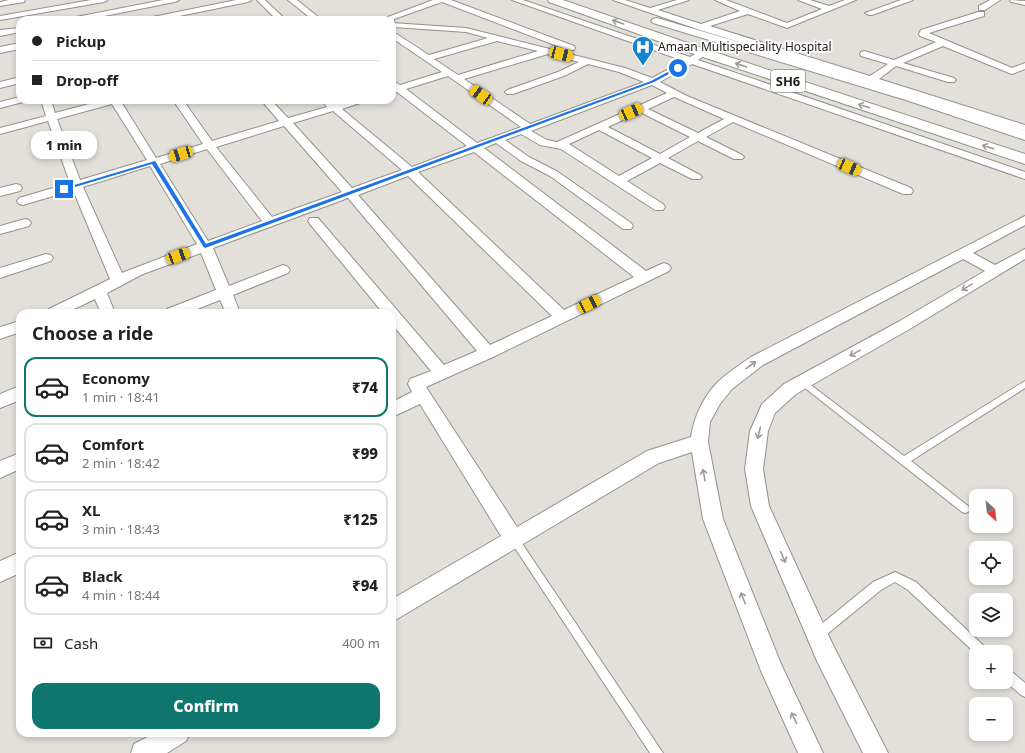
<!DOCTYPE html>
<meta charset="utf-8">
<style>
:root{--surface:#fff;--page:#f2f2f2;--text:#222;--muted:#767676;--line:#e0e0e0;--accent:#0f766e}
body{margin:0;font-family:"Noto Sans",sans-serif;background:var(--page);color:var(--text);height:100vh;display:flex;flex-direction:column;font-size:15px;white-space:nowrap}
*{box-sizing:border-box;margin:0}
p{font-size:13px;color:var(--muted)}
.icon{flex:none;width:22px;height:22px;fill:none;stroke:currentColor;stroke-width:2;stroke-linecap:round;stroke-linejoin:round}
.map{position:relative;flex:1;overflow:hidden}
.side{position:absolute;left:16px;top:309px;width:380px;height:428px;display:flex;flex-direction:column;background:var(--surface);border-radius:12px;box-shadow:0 2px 6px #0003}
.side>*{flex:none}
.top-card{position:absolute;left:16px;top:16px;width:380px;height:88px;border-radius:12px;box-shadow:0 2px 6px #0003;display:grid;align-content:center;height:88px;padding:0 16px;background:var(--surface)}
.needle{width:26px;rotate:153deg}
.fabs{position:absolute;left:969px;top:489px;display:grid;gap:8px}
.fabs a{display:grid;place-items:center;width:44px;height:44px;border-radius:8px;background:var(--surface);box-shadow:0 2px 6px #0003;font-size:20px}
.end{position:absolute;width:18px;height:18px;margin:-9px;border:5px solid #1a73e8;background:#fff;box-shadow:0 0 0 2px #fff}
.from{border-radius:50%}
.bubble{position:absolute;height:28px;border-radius:12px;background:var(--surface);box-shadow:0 2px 6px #0003;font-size:13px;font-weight:800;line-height:28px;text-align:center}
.car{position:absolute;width:12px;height:24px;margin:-12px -6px;border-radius:5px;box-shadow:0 0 3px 1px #0007;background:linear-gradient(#f5c518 24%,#345 0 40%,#f5c518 0 76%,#345 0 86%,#f5c518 0)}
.top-card b{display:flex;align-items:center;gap:14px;height:38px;font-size:15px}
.top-card b+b{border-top:1px solid var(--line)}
.top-card i{width:10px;height:10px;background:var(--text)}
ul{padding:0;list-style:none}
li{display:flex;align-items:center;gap:12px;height:60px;margin:0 8px 6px;padding:0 8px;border:2px solid var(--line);border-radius:12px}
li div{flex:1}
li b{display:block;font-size:15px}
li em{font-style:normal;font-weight:800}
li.current{border-color:var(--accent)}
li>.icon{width:36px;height:36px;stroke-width:1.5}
h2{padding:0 16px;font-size:18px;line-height:48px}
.pay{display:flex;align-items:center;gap:10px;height:44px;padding:0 16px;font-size:15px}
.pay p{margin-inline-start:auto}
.action{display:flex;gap:8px;margin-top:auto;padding:8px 16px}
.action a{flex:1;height:46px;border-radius:12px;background:var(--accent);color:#fff;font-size:16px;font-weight:800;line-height:46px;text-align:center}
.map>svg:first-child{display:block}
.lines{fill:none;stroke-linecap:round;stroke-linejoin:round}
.service-casing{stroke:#93918b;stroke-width:2}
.minor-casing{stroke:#93918b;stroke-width:2}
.trunk-casing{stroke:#93918b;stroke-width:2}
.service{fill:#fff;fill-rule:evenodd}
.minor{fill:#fff;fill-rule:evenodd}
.trunk{fill:#fff;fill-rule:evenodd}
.oneway{stroke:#9c9b9a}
.route{fill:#1a73e8}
.labels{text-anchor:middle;stroke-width:3.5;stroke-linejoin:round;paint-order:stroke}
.far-poi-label{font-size:12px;fill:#22211f;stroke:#fff;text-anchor:start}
.shield{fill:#fff;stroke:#646462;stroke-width:1}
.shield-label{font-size:13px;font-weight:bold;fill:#22211f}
</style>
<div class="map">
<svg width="1025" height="753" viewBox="0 0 1025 753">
<rect width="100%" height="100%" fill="#e3e0da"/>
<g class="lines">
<g class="service-casing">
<path id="service" d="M 803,379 L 904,456 L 1025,381 L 1025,388 L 911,461 L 968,506 L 970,509 L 968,512 L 965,513 L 962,512 L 800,384 L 799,382 L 800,380 Z
M 514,534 L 517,536 L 663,753 L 650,753 L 511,542 L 509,539 L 511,536 Z
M 895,572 L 916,582 L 986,648 L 988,652 L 976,652 L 976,654 L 908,590 L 895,582 L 881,590 L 821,639 L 817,640 L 813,639 L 812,635 L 813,631 L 873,582 Z
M 1006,668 L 1010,670 L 1025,683 L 1025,697 L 1021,695 L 1006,682 Z"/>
</g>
<g class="minor-casing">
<path id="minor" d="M 9,0 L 25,0 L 24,2 L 0,6 L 0,2 Z
M 91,0 L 108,0 L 104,2 L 0,20 L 0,16 Z
M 163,0 L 179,0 L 175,2 L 84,20 L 67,20 L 71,18 Z
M 236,0 L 252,0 L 248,2 L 160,20 L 144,20 L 148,18 Z
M 257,0 L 265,0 L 286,20 L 277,20 Z
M 288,0 L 297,0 L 322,20 L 313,20 Z
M 433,0 L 451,0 L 574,46 L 575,48 L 574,50 L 568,50 L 442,2 L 394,19 L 394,22 L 392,22 L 392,20 L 386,20 L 385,18 Z
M 512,0 L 523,0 L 690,57 L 701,51 L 707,51 L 708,53 L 698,60 L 1025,172 L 1025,179 L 692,64 L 660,82 L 687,96 L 911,188 L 913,191 L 911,194 L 903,194 L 733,122 L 706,137 L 742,155 L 744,157 L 742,159 L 734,159 L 698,141 L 668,158 L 700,175 L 702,177 L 700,179 L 692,179 L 660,163 L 627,181 L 663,204 L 665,207 L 663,210 L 655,210 L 561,149 L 540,145 L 521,134 L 505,140 L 529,157 L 558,172 L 631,223 L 633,226 L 631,229 L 623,229 L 550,176 L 521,161 L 496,143 L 484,148 L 646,271 L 659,265 L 664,263 L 669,265 L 671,268 L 669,271 L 493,357 L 426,387 L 517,527 L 647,451 L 691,437 C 694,416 705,393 721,379 C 730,371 741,364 751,357 L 1025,216 L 1025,225 L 973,253 L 995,265 L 1025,249 L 1025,259 L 908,330 L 796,394 L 775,413 L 768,431 L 763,469 L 769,506 L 833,645 L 888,753 L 863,753 L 817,661 L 751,506 L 745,469 L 750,431 L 762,404 L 784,384 L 898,322 L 985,271 L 963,259 L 763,365 L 732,389 L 720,404 L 710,422 L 708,442 L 723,519 L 781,664 L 823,753 L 798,753 L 761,671 L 703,519 L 692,452 L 659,463 L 392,622 L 392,599 L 501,536 L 420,404 L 392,417 L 392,402 L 412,392 L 408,384 L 410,379 L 431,371 L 392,324 L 392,313 L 383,313 L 310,224 L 308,221 L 310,218 L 318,218 L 444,365 L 477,351 L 348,198 L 213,248 L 229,286 L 283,265 L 288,267 L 290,270 L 288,273 L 233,295 L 240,313 L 226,313 L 220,300 L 187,313 L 165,313 L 167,309 L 216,290 L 201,253 L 143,274 L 107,293 L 115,313 L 101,313 L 95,299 L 66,313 L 47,313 L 49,309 L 110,279 L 73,190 L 23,205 L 19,204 L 17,201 L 19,198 L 70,183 L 48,121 L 0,134 L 0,128 L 46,116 L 41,100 L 51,100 L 55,113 L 104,100 L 120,100 L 156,158 L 203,144 L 173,100 L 183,100 L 212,141 L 279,121 L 261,100 L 271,100 L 288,118 L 327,107 L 324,103 L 329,100 L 336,104 L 349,100 L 365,100 L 363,102 L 342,109 L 412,167 L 467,146 L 397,92 L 392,93 L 392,80 L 400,85 L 442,72 L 392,38 L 392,31 L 429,55 L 488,38 L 466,32 L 394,27 L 392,27 L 392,23 L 466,28 L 625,68 L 652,78 L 684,61 ZM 497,41 L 538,51 L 458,75 L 434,59 ZM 548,54 L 579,62 L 558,72 L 507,90 L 505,92 L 507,94 L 513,94 L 564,76 L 588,64 L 619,72 L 644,82 L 530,124 L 464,79 ZM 448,76 L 521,127 L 477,143 L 406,89 ZM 652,85 L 667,93 L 557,142 L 547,140 L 531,131 ZM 674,97 L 681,100 L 724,119 L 698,133 L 648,109 ZM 112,104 L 147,160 L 80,180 L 57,119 ZM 333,111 L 402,170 L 352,188 L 293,123 ZM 640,112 L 690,137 L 660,154 L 608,127 ZM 284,126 L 342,192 L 272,217 L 216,147 ZM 599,130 L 652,158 L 619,176 L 569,144 ZM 207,149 L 262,221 L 208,241 L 160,164 ZM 474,152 L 634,277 L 564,310 L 418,172 ZM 150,166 L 197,244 L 122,273 L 83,187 ZM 408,176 L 552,316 L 490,345 L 358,195 Z
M 613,0 L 625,0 L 650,8 L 677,0 L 689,0 L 658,10 L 701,24 L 740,11 L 715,0 L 726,0 L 787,23 L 822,9 L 798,0 L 810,0 L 829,6 L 845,0 L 856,0 L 787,28 L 748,14 L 710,26 L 870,76 L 888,64 L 861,56 L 860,54 L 861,52 L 864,51 L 894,60 L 936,42 L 920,36 L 919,34 L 921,30 L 978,12 L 984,12 L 984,16 L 929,33 L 1012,68 L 1025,63 L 1025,69 L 1012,74 L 1009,73 L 943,46 L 903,63 L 954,78 L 956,80 L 954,82 L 948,82 L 896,66 L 879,79 L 1025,125 L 1025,131 L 697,29 Z
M 901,0 L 913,0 L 872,15 L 869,15 L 865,13 Z
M 990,0 L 1000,0 L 985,10 L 979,10 L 979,6 Z
M 1010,0 L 1025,1 L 1025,5 L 1011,2 Z
M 20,28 L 20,32 L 0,36 L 0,30 Z
M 20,43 L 20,49 L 0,53 L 0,47 Z
M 20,77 L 20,83 L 0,88 L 0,82 Z
M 20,97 L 20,100 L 25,100 L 23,102 L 0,108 L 0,102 Z
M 16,184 L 20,185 L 22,188 L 20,191 L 0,196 L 0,188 Z
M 25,219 L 29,220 L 31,223 L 29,226 L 0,234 L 0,226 Z
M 46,254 L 51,255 L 53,258 L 51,261 L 0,278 L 0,268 Z
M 20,321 L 20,332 L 0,339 L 0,327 Z
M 20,386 L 20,400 L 0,408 L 0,394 Z
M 20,453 L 20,469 L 0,478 L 0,461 Z
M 20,552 L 20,573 L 0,582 L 0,561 Z
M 155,733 L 190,733 L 186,741 L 167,753 L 131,753 L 134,744 Z"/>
</g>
<g class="trunk-casing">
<path id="trunk" d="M 548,0 L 563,0 L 708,50 L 1025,154 L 1025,164 L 700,56 L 549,2 Z
M 657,18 L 919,95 L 1025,131 L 1025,140 L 909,101 L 653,23 L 651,21 L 653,19 Z"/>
</g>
<use href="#service" class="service"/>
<use href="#minor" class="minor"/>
<use href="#trunk" class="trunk"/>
</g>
<defs><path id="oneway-shaft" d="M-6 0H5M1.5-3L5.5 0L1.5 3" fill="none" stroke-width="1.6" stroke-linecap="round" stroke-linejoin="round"/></defs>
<g class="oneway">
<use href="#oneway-shaft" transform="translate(618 22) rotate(-161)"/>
<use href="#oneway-shaft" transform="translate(741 65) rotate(-161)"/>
<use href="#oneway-shaft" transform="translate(864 106) rotate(-162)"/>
<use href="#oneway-shaft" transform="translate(988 147) rotate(-162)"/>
<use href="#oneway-shaft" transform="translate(967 287) rotate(149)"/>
<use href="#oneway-shaft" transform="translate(855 353) rotate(151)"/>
<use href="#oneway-shaft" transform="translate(751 365) rotate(-37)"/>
<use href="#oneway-shaft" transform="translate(759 433) rotate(103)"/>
<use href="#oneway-shaft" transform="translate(704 475) rotate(-101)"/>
<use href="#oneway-shaft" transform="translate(783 557) rotate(66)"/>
<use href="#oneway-shaft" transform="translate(743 598) rotate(-111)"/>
<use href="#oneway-shaft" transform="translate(794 718) rotate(-116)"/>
</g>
<path class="route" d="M 677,67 L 680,68 L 654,82 L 205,248 L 203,246 L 152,164 L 65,190 L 61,189 L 155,161 L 206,244 L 651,81 Z"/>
<defs>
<g id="hospital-pin" transform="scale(1.15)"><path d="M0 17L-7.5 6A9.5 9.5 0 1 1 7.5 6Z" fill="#1484cd" stroke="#fff"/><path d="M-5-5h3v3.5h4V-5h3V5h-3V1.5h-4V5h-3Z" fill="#fff"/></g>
</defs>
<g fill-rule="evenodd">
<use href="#hospital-pin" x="643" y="47"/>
</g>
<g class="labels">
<g class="far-poi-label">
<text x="658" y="51">Amaan Multispeciality Hospital</text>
</g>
<rect class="shield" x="771" y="70" width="34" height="22" rx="3"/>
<g class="shield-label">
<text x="788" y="86">SH6</text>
</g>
</g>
</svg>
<div class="fabs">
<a><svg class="needle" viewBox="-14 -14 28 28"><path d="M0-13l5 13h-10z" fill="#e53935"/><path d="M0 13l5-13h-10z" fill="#767676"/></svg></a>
<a><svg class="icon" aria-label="locate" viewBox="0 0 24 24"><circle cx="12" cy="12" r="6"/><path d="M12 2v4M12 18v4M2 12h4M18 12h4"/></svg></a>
<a><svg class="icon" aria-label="layers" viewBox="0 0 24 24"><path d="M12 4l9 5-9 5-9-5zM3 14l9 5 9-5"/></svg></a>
<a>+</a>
<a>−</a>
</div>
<i class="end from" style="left:678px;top:68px"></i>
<i class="end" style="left:64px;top:189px"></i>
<div class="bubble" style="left:31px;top:131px;width:66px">1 min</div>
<i class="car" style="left:561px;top:54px;rotate:105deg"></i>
<i class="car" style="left:481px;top:95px;rotate:305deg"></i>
<i class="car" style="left:631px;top:112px;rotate:66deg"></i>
<i class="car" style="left:181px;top:154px;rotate:253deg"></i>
<i class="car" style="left:849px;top:167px;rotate:113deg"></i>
<i class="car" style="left:178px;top:256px;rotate:70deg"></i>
<i class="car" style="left:589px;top:304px;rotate:64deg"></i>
<div class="top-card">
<b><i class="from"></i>Pickup</b>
<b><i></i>Drop-off</b>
</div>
<section class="side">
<h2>Choose a ride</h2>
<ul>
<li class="current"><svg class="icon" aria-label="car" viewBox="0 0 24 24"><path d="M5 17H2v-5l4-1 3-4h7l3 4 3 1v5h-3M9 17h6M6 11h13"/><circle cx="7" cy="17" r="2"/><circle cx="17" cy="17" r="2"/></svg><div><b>Economy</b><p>1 min · 18:41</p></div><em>₹74</em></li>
<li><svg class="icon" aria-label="car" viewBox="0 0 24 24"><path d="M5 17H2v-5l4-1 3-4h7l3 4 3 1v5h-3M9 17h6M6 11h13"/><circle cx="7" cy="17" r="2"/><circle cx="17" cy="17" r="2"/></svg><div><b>Comfort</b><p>2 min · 18:42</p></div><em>₹99</em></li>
<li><svg class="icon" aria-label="car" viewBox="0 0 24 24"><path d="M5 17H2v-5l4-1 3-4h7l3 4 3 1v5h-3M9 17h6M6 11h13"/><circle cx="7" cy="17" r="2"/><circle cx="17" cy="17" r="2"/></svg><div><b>XL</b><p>3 min · 18:43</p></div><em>₹125</em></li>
<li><svg class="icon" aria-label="car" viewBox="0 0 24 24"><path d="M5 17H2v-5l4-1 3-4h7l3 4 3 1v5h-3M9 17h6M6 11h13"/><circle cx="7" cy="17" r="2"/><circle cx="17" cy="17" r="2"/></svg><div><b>Black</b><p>4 min · 18:44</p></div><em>₹94</em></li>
</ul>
<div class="pay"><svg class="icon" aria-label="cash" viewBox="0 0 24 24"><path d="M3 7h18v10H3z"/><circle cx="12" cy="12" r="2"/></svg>Cash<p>400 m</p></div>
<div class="action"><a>Confirm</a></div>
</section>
</div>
